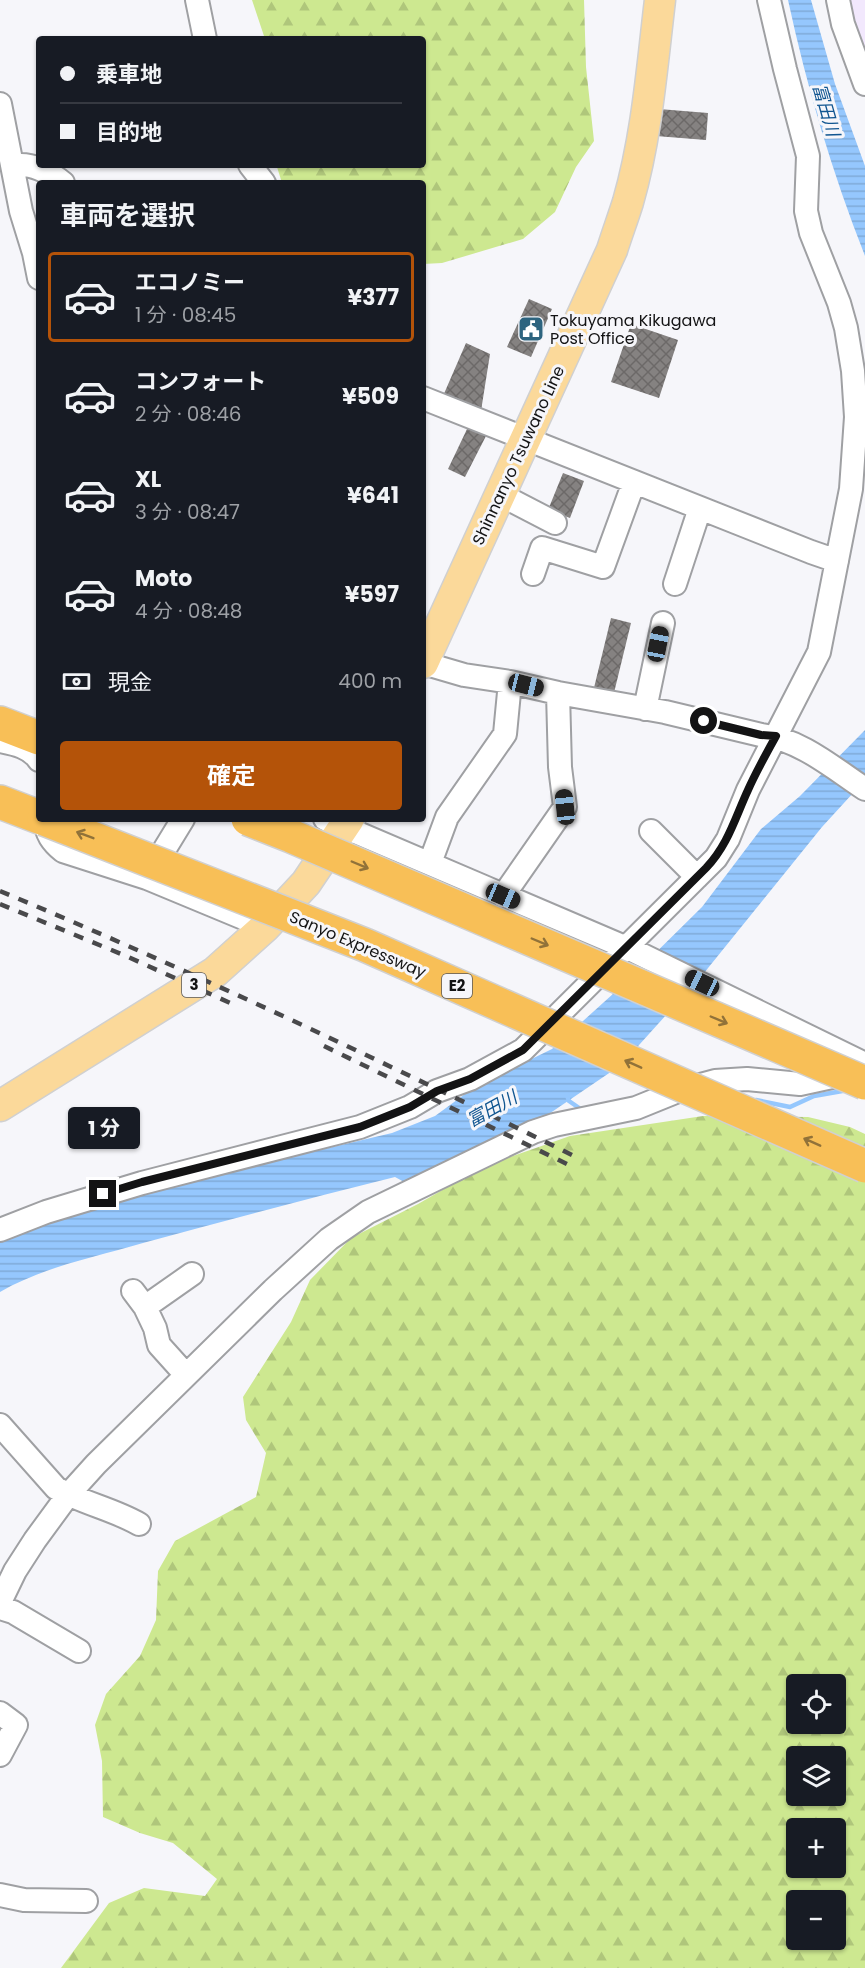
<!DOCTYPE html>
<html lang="ja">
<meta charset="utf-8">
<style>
:root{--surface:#171b24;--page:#20242c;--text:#f1f3f6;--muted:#9ea1a6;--line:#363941;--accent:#b45309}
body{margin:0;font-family:Poppins,"Noto Sans JP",sans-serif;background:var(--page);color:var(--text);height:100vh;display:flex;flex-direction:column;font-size:22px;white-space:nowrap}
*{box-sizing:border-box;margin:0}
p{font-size:20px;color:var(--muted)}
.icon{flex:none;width:33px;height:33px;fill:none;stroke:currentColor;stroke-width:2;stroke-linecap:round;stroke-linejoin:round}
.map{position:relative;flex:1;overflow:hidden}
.side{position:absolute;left:36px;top:180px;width:390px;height:642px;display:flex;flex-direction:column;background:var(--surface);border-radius:6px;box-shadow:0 2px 4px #0004}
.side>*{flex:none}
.guide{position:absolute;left:36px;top:36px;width:390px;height:132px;border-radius:6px;box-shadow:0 2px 4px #0004;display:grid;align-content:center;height:132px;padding:0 24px;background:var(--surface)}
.controls{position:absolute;left:786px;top:1674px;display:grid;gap:12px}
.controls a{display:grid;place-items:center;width:60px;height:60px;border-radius:6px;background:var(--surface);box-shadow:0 2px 4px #0004;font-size:30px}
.end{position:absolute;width:27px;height:27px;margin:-14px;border:8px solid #131314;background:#fff;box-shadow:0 0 0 3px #fff}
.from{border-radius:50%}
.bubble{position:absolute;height:42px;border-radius:6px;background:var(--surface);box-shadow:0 2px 4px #0004;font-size:20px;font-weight:700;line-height:42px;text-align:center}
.car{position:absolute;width:18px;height:36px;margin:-18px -9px;border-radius:8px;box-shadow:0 0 4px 2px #0007;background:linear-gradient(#222 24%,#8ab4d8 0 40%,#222 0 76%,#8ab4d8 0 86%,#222 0)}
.guide b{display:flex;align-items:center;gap:21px;height:57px;font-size:22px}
.guide b+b{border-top:2px solid var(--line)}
.guide i{width:15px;height:15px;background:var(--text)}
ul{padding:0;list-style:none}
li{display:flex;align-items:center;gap:18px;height:90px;margin:0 12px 9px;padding:0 12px;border:3px solid transparent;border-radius:6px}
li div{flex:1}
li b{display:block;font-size:22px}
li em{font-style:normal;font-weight:700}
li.selected{border-color:var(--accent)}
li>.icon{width:54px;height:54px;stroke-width:1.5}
h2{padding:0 24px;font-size:27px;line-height:72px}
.pay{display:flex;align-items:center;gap:15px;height:66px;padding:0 24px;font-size:22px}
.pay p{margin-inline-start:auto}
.primary-button{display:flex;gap:12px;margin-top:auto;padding:12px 24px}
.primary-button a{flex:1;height:69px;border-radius:6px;background:var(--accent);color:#fff;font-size:24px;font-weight:700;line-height:69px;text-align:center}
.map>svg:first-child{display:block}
.education{fill:#f2e8fd}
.forest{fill:url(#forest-firs);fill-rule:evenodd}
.water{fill:url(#water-rules)}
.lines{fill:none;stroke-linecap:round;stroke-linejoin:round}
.stream{stroke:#95c7fd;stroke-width:4.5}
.building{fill:url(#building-cross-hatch)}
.minor-casing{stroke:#9fa0a3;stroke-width:26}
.major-casing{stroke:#d0d0d0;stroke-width:33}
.highway-casing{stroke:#d0d0d0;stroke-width:36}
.minor{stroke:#fff;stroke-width:22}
.major{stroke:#fbd99a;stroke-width:30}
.highway{stroke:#f8bf57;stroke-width:33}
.rail{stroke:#49494b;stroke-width:4.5;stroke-dasharray:10 10;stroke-linecap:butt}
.highway-bridge-casing{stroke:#d0d0d0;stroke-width:36;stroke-linecap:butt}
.highway-bridge{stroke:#f8bf57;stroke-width:33}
.oneway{stroke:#917239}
.route{stroke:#131314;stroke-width:8}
.labels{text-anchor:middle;stroke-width:6;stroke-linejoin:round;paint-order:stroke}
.shield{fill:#f6f6fa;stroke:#575759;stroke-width:1.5}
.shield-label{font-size:15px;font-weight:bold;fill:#131314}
.poi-label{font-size:16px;fill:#131314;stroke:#f6f6fa;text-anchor:start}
.street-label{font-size:16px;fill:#131314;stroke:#f6f6fa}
.water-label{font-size:18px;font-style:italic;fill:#115691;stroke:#f6f6fa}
</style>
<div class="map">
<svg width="865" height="1968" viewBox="0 0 865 1968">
<defs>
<pattern id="forest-firs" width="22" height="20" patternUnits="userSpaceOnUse" patternTransform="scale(1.5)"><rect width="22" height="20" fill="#cde890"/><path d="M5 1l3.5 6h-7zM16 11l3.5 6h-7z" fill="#afc67b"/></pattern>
<pattern id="water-rules" width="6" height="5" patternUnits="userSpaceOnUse" patternTransform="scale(1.5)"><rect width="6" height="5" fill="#95c7fd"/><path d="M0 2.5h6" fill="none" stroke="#80aad8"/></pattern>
<pattern id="building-cross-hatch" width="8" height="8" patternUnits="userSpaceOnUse" patternTransform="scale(1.5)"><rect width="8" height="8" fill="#858281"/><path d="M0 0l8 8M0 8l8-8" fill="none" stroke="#6c6968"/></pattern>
</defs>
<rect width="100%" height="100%" fill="#f6f6fa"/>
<path class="education" d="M 846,0 L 865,0 L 865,61 Z"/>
<path class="forest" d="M 252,0 L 584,0 L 586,67 L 594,141 L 576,167 L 555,212 L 523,239 L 442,263 L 423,264 L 423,183 L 282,183 L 277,167 L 278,165 L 423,165 L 423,39 L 265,39 Z
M 703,1116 L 808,1117 L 850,1127 L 865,1134 L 865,1968 L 61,1968 L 109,1903 L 144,1888 L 205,1896 L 217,1879 L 173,1843 L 140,1833 L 103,1817 L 102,1761 L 95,1725 L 106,1694 L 140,1656 L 156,1620 L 158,1571 L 175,1541 L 256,1497 L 266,1453 L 246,1420 L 243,1397 L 291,1322 L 310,1280 L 351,1238 L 418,1204 L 484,1166 L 570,1136 ZM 796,1684 L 836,1684 L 836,1724 L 796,1724 ZM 796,1756 L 836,1756 L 836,1796 L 796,1796 ZM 796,1828 L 836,1828 L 836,1868 L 796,1868 ZM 796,1900 L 836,1900 L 836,1940 L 796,1940 Z"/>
<path class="water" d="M 788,0 L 811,0 L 835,84 L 865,166 L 865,256 C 832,172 807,88 788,0 Z
M 865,730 L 865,780 L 822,827 L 704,973 L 621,1065 L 540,1120 L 406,1183 L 395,1177 C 311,1198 227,1220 143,1243 C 95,1257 43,1267 0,1292 L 0,1242 L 9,1237 L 145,1191 L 392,1133 L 435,1116 L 476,1086 L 552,1049 L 624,984 L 702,907 L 761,829 L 800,796 Z"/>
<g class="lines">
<path class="stream" d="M 567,1095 L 569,1101 L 582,1110
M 756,1100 L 790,1107 L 814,1096 L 848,1090"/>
</g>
<path class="building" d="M 659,109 L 708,113 L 706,140 L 656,136 Z
M 529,299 L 552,309 L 531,357 L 507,347 Z
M 631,324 L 678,340 L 659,398 L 611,382 Z
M 466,343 L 490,354 L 481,411 L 443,396 Z
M 468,427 L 486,436 L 465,477 L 448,469 Z
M 563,473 L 584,481 L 570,518 L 548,510 Z
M 611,618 L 631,623 L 612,701 L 592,696 Z"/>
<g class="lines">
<g class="minor-casing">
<path id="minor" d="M 197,0 L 205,39
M 838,0 L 843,24 L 865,84
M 0,104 L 21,211 L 34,253 L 39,278
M 250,165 L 264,183
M 13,166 C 30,162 50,172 63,183
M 423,398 L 811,552 L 837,561
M 499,494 L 555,523
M 533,574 L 542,548 L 603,567 L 634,482
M 675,584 L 700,508
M 423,663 L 464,675 L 510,682 L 558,693 L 665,712 L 761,735 C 800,739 833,768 865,789
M 645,709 L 663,623
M 0,741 C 15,744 30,747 39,760
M 45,819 C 46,834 52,842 63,851 L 147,878 L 183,819
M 325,819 L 634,951 L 865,1064
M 651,831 L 697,877
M 430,863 L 447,817 L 505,734 L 510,682
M 147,878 L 265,927
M 503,896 L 565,807 L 560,767 L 558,693
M 0,1230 L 46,1212 L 142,1183 L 360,1127 L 410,1107 L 437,1091 L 470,1079 L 523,1050 L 716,858 L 728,839 L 748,790 L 819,652 L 851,489 L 856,417 L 853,371 L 846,328 L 839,303 L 811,233 L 806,211 L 808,156 L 785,69 L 769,0
M 133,1291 L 145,1307 L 192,1274
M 145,1307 L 155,1328 L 159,1345 L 186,1375
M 0,1425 L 56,1488 C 82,1503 113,1509 139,1524
M 0,1602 L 15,1571 L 35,1540 L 68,1495 L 96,1464 L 273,1290 L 329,1239 L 368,1212 L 533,1132 L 554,1125 L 636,1108 L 678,1091 L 715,1081 L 747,1079 L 800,1084 L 846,1074
M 0,1608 L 13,1612 L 79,1651
M 0,1713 L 16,1725 L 0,1755
M 0,1895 L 24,1900 L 86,1901"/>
</g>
<g class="major-casing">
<path id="major" d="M 423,663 L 612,250 C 617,234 623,218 628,202 C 647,136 652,67 660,0
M 0,1106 L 215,972 L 265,927 L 306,883 L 349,819"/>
</g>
<g class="highway-casing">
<path id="highway" d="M 0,723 L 39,738
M 0,802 L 39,817"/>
</g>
<use href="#minor" class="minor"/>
<use href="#major" class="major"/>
<use href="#highway" class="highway"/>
<path class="rail" d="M 0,891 C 194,972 384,1062 572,1155
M 0,904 L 126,956 L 237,1006
M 324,1046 L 569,1165"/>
<g class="highway-bridge-casing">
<path id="highway-bridge" d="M 44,819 L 365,945 L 865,1166
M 248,819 L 291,836 L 865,1083"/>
</g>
<use href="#highway-bridge" class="highway-bridge"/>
</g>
<defs><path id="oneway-shaft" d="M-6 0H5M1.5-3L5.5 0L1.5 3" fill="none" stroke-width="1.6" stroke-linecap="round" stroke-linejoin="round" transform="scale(1.5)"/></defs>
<g class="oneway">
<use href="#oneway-shaft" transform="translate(85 835) rotate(-159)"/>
<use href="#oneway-shaft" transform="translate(360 865) rotate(23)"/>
<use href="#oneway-shaft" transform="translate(540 942) rotate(23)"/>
<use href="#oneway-shaft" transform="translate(719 1020) rotate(23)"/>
<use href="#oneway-shaft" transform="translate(633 1064) rotate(-156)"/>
<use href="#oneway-shaft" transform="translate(812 1142) rotate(-156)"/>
</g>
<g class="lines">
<path class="route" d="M 103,1194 L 142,1182 L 360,1127 L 410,1107 L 437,1091 L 470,1079 L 523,1050 L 706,868 C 728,845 735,818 748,790 C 756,772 766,754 776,736 L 761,735 L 704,721"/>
</g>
<defs>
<g id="civic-square" transform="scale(1.35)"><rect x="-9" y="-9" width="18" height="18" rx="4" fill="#2d647f" stroke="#f6f6fa"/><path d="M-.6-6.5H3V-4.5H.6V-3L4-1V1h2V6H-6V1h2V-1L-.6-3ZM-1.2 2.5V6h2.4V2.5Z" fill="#fff"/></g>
</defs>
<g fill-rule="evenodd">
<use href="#civic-square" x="531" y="329"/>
</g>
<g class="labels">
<g class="shield">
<rect x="182" y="973" width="24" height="24" rx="4.5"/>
<rect x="442" y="974" width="30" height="24" rx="4.5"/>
</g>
<g class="shield-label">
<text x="194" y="990">3</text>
<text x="457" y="991">E2</text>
</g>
<g class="poi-label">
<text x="550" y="326">Tokuyama Kikugawa<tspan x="550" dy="18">Post Office</tspan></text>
</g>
<g class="street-label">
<text transform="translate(518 455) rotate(-65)" y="6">Shinnanyo Tsuwano Line</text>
<text transform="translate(358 944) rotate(23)" y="6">Sanyo Expressway</text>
</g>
<g class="water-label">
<text transform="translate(826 110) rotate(74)" y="6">富田川</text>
<text transform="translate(492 1109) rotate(-29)" y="6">富田川</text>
</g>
</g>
</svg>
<div class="controls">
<a><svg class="icon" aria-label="locate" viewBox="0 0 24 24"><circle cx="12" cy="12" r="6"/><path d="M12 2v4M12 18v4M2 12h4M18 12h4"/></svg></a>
<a><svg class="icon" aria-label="layers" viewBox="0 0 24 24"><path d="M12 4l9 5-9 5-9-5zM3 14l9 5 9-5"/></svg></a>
<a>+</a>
<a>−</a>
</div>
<i class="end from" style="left:704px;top:721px"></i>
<i class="end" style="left:103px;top:1194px"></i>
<div class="bubble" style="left:68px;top:1107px;width:72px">1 分</div>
<i class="car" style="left:658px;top:644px;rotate:11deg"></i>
<i class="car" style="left:526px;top:685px;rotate:104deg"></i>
<i class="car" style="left:565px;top:807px;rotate:354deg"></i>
<i class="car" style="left:503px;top:896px;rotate:113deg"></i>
<i class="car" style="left:702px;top:983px;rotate:295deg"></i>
<div class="guide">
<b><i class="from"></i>乗車地</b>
<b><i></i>目的地</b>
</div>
<section class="side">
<h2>車両を選択</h2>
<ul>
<li class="selected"><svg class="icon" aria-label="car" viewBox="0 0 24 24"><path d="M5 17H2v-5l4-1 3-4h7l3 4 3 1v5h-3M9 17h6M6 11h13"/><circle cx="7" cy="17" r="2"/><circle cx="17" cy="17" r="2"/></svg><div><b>エコノミー</b><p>1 分 · 08:45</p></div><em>¥377</em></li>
<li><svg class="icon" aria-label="car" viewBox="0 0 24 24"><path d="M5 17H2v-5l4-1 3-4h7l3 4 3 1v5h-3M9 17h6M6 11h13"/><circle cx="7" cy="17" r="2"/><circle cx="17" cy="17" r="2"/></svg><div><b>コンフォート</b><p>2 分 · 08:46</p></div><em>¥509</em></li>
<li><svg class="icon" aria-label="car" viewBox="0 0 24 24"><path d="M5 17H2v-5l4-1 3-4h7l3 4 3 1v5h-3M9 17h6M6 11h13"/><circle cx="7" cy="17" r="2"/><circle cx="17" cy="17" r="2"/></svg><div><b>XL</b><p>3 分 · 08:47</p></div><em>¥641</em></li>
<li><svg class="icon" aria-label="car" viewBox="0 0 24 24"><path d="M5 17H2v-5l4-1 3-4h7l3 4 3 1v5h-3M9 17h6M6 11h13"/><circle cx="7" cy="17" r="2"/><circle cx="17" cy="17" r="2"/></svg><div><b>Moto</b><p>4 分 · 08:48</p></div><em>¥597</em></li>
</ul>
<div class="pay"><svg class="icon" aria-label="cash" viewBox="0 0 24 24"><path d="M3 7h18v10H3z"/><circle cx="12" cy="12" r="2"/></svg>現金<p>400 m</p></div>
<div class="primary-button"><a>確定</a></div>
</section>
</div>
